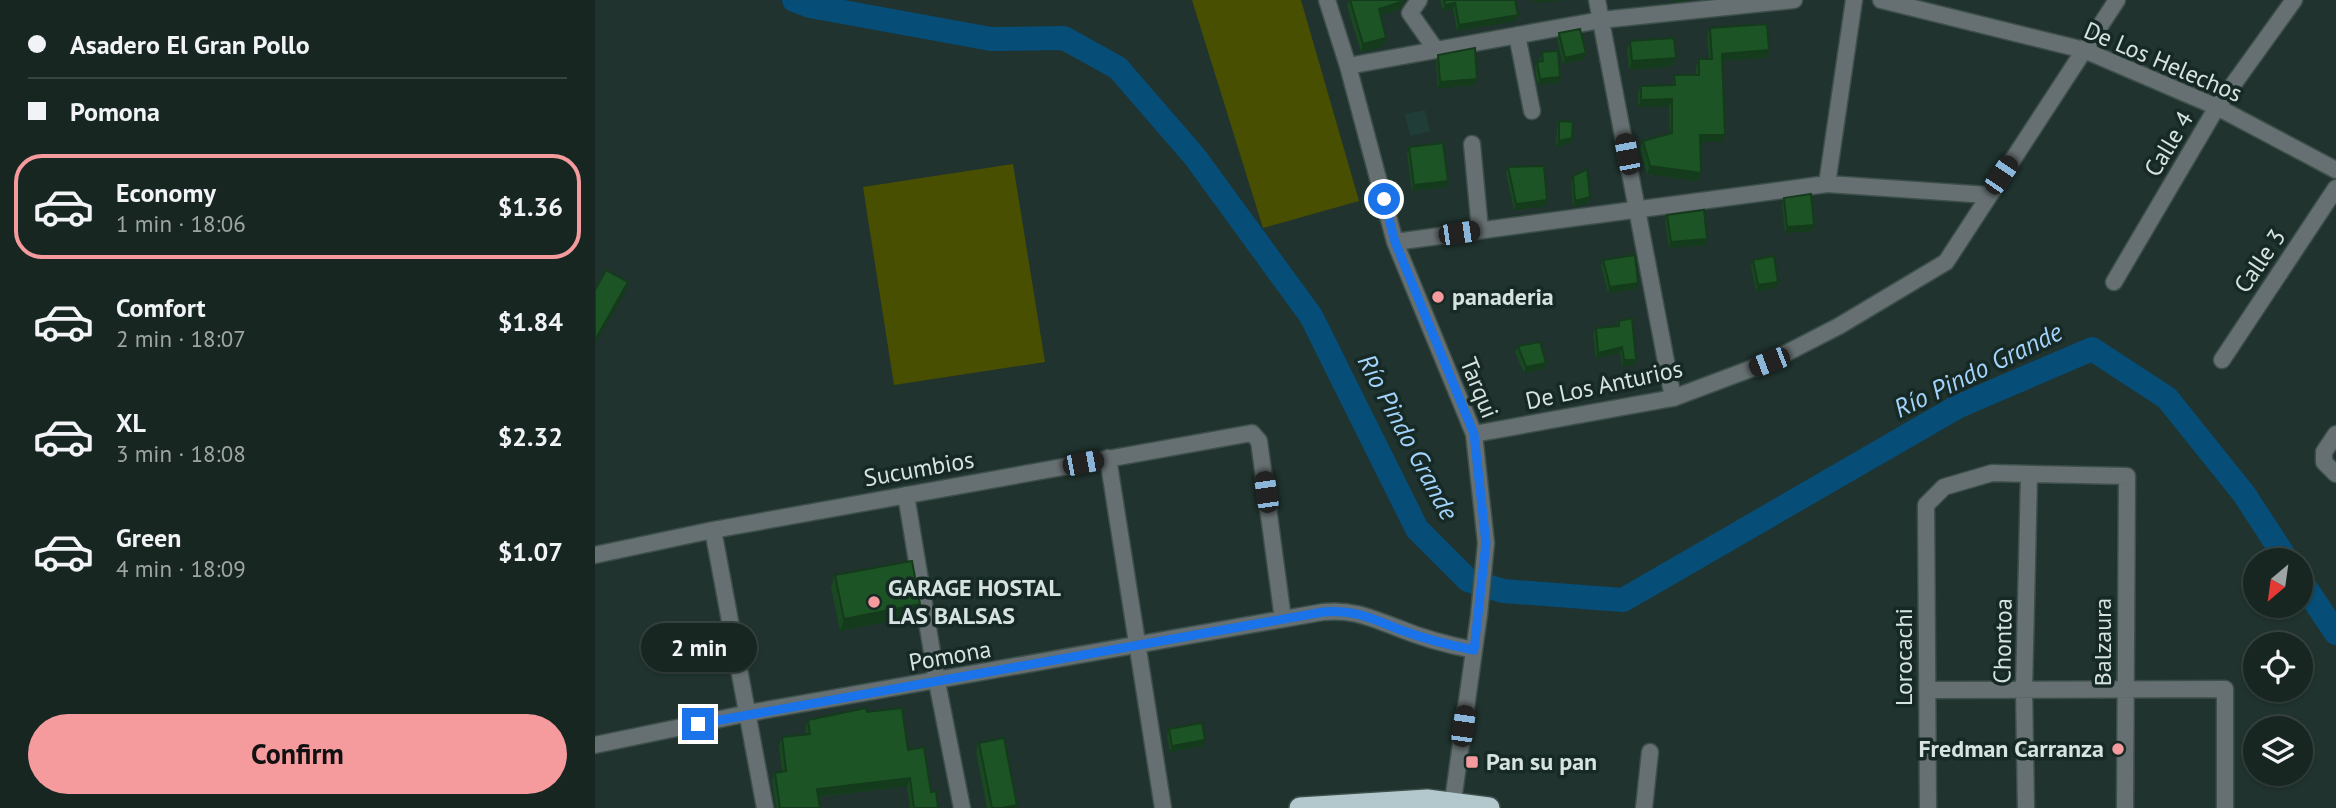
<!DOCTYPE html>
<meta charset="utf-8">
<style>
:root{--surface:#182622;--page:#212e2a;--text:#f1f3f6;--muted:#9fa5a5;--line:#364340;--accent:#f59b9e}
body{margin:0;font-family:"PT Sans",sans-serif;background:var(--page);color:var(--text);height:100vh;display:flex;flex-direction:column;font-size:26px;white-space:nowrap}
*{box-sizing:border-box;margin:0}
p{font-size:23px;color:var(--muted)}
.icon{flex:none;width:38px;height:38px;fill:none;stroke:currentColor;stroke-width:2;stroke-linecap:round;stroke-linejoin:round}
.map{position:relative;flex:1;overflow:hidden}
.details{display:flex;flex-direction:column;background:var(--surface);width:595px}
.details>*{flex:none}
.guide{display:grid;align-content:center;height:154px;padding:0 28px;background:var(--surface)}
.needle{width:46px;rotate:209deg}
.fabs{position:absolute;left:1648px;top:548px;display:grid;gap:14px}
.fabs a{display:grid;place-items:center;width:70px;height:70px;border-radius:50%;background:var(--surface);box-shadow:0 2px 5px #0004,0 0 0 2px var(--line);font-size:35px}
.end{position:absolute;width:32px;height:32px;margin:-16px;border:9px solid #1a73e8;background:#fff;box-shadow:0 0 0 4px #fff}
.from{border-radius:50%}
.bubble{position:absolute;height:49px;border-radius:24px;background:var(--surface);box-shadow:0 2px 5px #0004,0 0 0 2px var(--line);font-size:23px;font-weight:700;line-height:49px;text-align:center}
.car{position:absolute;width:21px;height:42px;margin:-21px -10px;border-radius:9px;box-shadow:0 0 5px 2px #0007;background:linear-gradient(#222 24%,#8ab4d8 0 40%,#222 0 76%,#8ab4d8 0 86%,#222 0)}
.guide b{display:flex;align-items:center;gap:24px;height:66px;font-size:26px}
.guide b+b{border-top:2px solid var(--line)}
.guide i{width:18px;height:18px;background:var(--text)}
ul{padding:0;list-style:none}
li{display:flex;align-items:center;gap:21px;height:105px;margin:0 14px 10px;padding:0 14px;border:4px solid transparent;border-radius:28px}
li div{flex:1}
li b{display:block;font-size:26px}
li em{font-style:normal;font-weight:700}
li.current{border-color:var(--accent)}
li>.icon{width:63px;height:63px;stroke-width:1.5}
.cta{display:flex;gap:14px;margin-top:auto;padding:14px 28px}
.cta a{flex:1;height:80px;border-radius:42px;background:var(--accent);color:#111;font-size:28px;font-weight:700;line-height:80px;text-align:center}
main{display:flex;flex:1;min-height:0}
.map>svg:first-child{display:block}
.built{fill:#213d37}
.green{fill:#494f00}
.lines{fill:none;stroke-linecap:round;stroke-linejoin:round}
.river{stroke:#064d77;stroke-width:24}
.minor-casing{stroke:#3d4f4a;stroke-width:19}
.highway-casing{stroke:#3d4f4a;stroke-width:24}
.minor{stroke:#666f71;stroke-width:16}
.highway{stroke:#b2c8cd;stroke-width:21}
.wall{fill:#194821}
.shaded-wall{fill:#143b1b}
.building{fill:#1d5426;stroke:#143b1b;stroke-width:2}
.route{stroke:#1a73e8;stroke-width:9}
.poi-dot{fill:#f59b9e;stroke:#162925;stroke-width:2.5}
.labels{text-anchor:middle;stroke-width:7;stroke-linejoin:round;paint-order:stroke}
.street-label{font-size:24px;fill:#d7e3e0;stroke:#162925}
.poi-label{font-size:24px;font-weight:bold;fill:#d7e3e0;stroke:#162925;text-anchor:start}
.water-label{font-size:26px;font-style:italic;fill:#a3d3fb;stroke:#162925}
</style>
<main>
<section class="details">
<div class="guide">
<b><i class="from"></i>Asadero El Gran Pollo</b>
<b><i></i>Pomona</b>
</div>
<ul>
<li class="current"><svg class="icon" aria-label="car" viewBox="0 0 24 24"><path d="M5 17H2v-5l4-1 3-4h7l3 4 3 1v5h-3M9 17h6M6 11h13"/><circle cx="7" cy="17" r="2"/><circle cx="17" cy="17" r="2"/></svg><div><b>Economy</b><p>1 min · 18:06</p></div><em>$1.36</em></li>
<li><svg class="icon" aria-label="car" viewBox="0 0 24 24"><path d="M5 17H2v-5l4-1 3-4h7l3 4 3 1v5h-3M9 17h6M6 11h13"/><circle cx="7" cy="17" r="2"/><circle cx="17" cy="17" r="2"/></svg><div><b>Comfort</b><p>2 min · 18:07</p></div><em>$1.84</em></li>
<li><svg class="icon" aria-label="car" viewBox="0 0 24 24"><path d="M5 17H2v-5l4-1 3-4h7l3 4 3 1v5h-3M9 17h6M6 11h13"/><circle cx="7" cy="17" r="2"/><circle cx="17" cy="17" r="2"/></svg><div><b>XL</b><p>3 min · 18:08</p></div><em>$2.32</em></li>
<li><svg class="icon" aria-label="car" viewBox="0 0 24 24"><path d="M5 17H2v-5l4-1 3-4h7l3 4 3 1v5h-3M9 17h6M6 11h13"/><circle cx="7" cy="17" r="2"/><circle cx="17" cy="17" r="2"/></svg><div><b>Green</b><p>4 min · 18:09</p></div><em>$1.07</em></li>
</ul>
<div class="cta"><a>Confirm</a></div>
</section>
<div class="map">
<svg width="1741" height="808" viewBox="0 0 1741 808">
<rect width="100%" height="100%" fill="#20332e"/>
<path class="built" d="M 830,110 L 835,131 L 815,136 L 810,114 Z"/>
<path class="green" d="M 597,0 L 706,0 L 764,201 L 668,228 Z
M 418,164 L 450,362 L 299,385 L 268,187 Z"/>
<g class="lines">
<path class="river" d="M 199,0 L 215,6 L 396,39 L 469,38 L 523,68 L 600,157 L 716,316 L 822,529 L 873,580 L 908,591 L 1028,600 L 1362,407 L 1497,349 L 1572,398 L 1649,494 L 1692,560
M 1706,581 L 1741,633"/>
<g class="minor-casing">
<path id="minor" d="M 732,0 L 753,66 L 800,242 L 879,434 L 891,543 L 884,615 L 857,808
M 824,0 L 815,13 L 841,50
M 1002,0 L 1078,398
M 1286,0 L 1489,50 L 1622,107 L 1741,170
M 922,35 L 937,111
M 753,66 L 1006,20 L 1199,0
M 877,144 L 885,230
M 1232,184 L 1259,0
M 800,242 L 1232,184 L 1393,195
M 1519,282 L 1622,107 L 1699,0
M 1627,360 L 1741,188
M 879,434 L 1078,398 L 1174,362 L 1244,326 L 1351,262 L 1522,0
M 1741,434 L 1729,452 L 1729,462 L 1741,474
M 513,458 L 568,808
M 311,495 L 342,682 L 367,808
M 118,530 L 170,808
M 0,555 L 118,530 L 657,433 L 664,441 L 688,619
M 1332,690 L 1630,689 L 1630,808
M 0,745 L 154,713 L 728,612 C 758,609 776,618 803,628 C 827,638 853,645 879,650
M 1049,808 L 1055,752
M 1333,808 L 1331,505 L 1349,487 L 1397,473 L 1532,476 L 1530,808
M 1431,808 L 1429,689 L 1434,475"/>
</g>
<g class="highway-casing">
<path id="highway" d="M 705,808 L 832,800 L 894,808"/>
</g>
<use href="#minor" class="minor"/>
<use href="#highway" class="highway"/>
</g>
<path class="wall" d="M 754,0 L 808,0 L 806,9 L 786,15 L 788,46 L 766,52 L 752,6 Z
M 845,0 L 920,0 L 923,15 L 920,21 L 862,31 L 858,9 L 848,11 Z
M 1115,28 L 1174,50 L 1171,58 L 1127,61 L 1127,142 L 1105,142 L 1106,173 L 1103,181 L 1052,174 L 1045,149 L 1048,141 L 1075,134 L 1074,107 L 1043,107 L 1043,94 L 1046,86 L 1077,86 L 1079,75 L 1101,75 L 1101,67 L 1104,59 L 1114,59 L 1112,36 Z
M 964,33 L 989,59 L 968,64 L 962,39 Z
M 1035,41 L 1077,66 L 1034,70 L 1032,50 Z
M 947,52 L 965,77 L 963,83 L 942,85 L 940,67 L 942,62 L 945,61 L 945,58 Z
M 843,55 L 880,85 L 843,88 L 841,61 Z
M 964,121 L 977,138 L 975,144 L 961,147 L 962,127 Z
M 814,147 L 851,187 L 817,191 L 812,153 Z
M 913,167 L 950,206 L 919,210 L 911,173 Z
M 978,176 L 995,197 L 993,203 L 978,207 L 976,182 Z
M 1189,198 L 1219,225 L 1217,231 L 1190,233 L 1187,204 Z
M 1072,215 L 1110,245 L 1074,248 L 1070,221 Z
M 1008,260 L 1041,289 L 1013,293 L 1006,266 Z
M 1158,260 L 1183,282 L 1181,288 L 1161,291 L 1156,266 Z
M 1024,321 L 1039,366 L 1027,366 L 1025,353 L 1001,359 L 998,334 L 1001,328 L 1022,326 Z
M 923,346 L 949,369 L 929,373 L 920,352 Z
M 240,575 L 320,616 L 245,631 L 236,587 Z
M 272,712 L 313,750 L 336,792 L 343,808 L 315,808 L 312,786 L 223,797 L 225,808 L 181,808 L 177,781 L 180,773 L 187,772 L 184,745 L 187,737 L 211,734 L 210,728 L 213,720 Z
M 574,729 L 608,746 L 575,752 L 572,735 Z
M 384,743 L 421,808 L 392,808 L 381,752 Z"/>
<path class="shaded-wall" d="M 939,0 L 970,0 L 938,3 Z
M 1078,0 L 1097,0 L 1078,2 Z
M 809,1 L 806,9 L 781,17 L 784,9 Z
M 860,3 L 858,9 L 848,11 L 850,5 Z
M 923,15 L 920,21 L 862,31 L 864,25 Z
M 791,38 L 788,46 L 766,52 L 768,44 Z
M 1174,50 L 1171,58 L 1124,61 L 1127,54 Z
M 991,53 L 989,59 L 968,64 L 970,58 Z
M 1081,58 L 1077,66 L 1034,70 L 1037,61 Z
M 965,77 L 963,83 L 942,85 L 945,79 Z
M 882,79 L 880,85 L 843,88 L 845,82 Z
M 1077,99 L 1074,107 L 1043,107 L 1046,100 Z
M 1105,135 L 1130,135 L 1127,142 L 1102,142 Z
M 977,138 L 975,144 L 961,147 L 964,141 Z
M 1055,166 L 1106,173 L 1103,181 L 1052,174 Z
M 853,181 L 851,187 L 817,191 L 819,185 Z
M 995,197 L 993,203 L 978,207 L 980,201 Z
M 952,200 L 950,206 L 919,210 L 921,204 Z
M 1219,225 L 1217,231 L 1190,233 L 1192,227 Z
M 1112,239 L 1110,245 L 1074,248 L 1076,242 Z
M 33,282 L 29,294 L 0,344 L 0,340 Z
M 1183,282 L 1181,288 L 1161,291 L 1163,285 Z
M 1043,283 L 1041,289 L 1013,293 L 1015,287 Z
M 1027,347 L 1025,353 L 1001,359 L 1003,353 Z
M 1029,360 L 1041,360 L 1039,366 L 1027,366 Z
M 951,363 L 949,369 L 929,373 L 931,367 Z
M 325,604 L 320,616 L 245,631 L 249,619 Z
M 610,740 L 608,746 L 575,752 L 577,746 Z
M 315,778 L 312,786 L 219,797 L 222,789 Z
M 422,805 L 421,808 L 406,808 Z"/>
<path class="building" d="M 755,0 L 808,0 L 809,1 L 784,9 L 791,38 L 768,44 Z
M 849,0 L 920,0 L 923,15 L 864,25 L 860,3 L 850,5 Z
M 1172,24 L 1174,50 L 1127,54 L 1130,135 L 1105,135 L 1106,173 L 1055,166 L 1048,141 L 1077,133 L 1077,99 L 1046,100 L 1046,86 L 1080,85 L 1079,75 L 1104,75 L 1104,59 L 1117,59 L 1115,28 Z
M 985,29 L 991,53 L 970,58 L 964,33 Z
M 1079,38 L 1081,58 L 1037,61 L 1035,41 Z
M 880,48 L 882,79 L 845,82 L 843,55 Z
M 963,51 L 965,77 L 945,79 L 942,62 L 948,61 L 947,52 Z
M 964,121 L 978,122 L 977,138 L 964,141 Z
M 848,143 L 853,181 L 819,185 L 814,147 Z
M 949,166 L 952,200 L 921,204 L 913,167 Z
M 992,169 L 995,197 L 980,201 L 978,176 Z
M 1216,194 L 1219,225 L 1192,227 L 1189,198 Z
M 1109,210 L 1112,239 L 1076,242 L 1072,215 Z
M 1040,255 L 1043,283 L 1015,287 L 1008,260 Z
M 1179,256 L 1183,282 L 1163,285 L 1158,260 Z
M 11,270 L 33,282 L 0,340 L 0,290 Z
M 1037,318 L 1041,360 L 1029,360 L 1027,347 L 1003,353 L 1001,328 L 1024,326 L 1024,321 Z
M 945,342 L 951,363 L 931,367 L 923,346 Z
M 317,561 L 325,604 L 249,619 L 240,575 Z
M 271,708 L 272,712 L 307,708 L 313,750 L 329,747 L 336,792 L 341,791 L 343,808 L 319,808 L 315,778 L 222,789 L 225,808 L 185,808 L 180,773 L 191,771 L 187,737 L 215,734 L 213,720 Z
M 607,723 L 610,740 L 577,746 L 574,729 Z
M 409,738 L 422,805 L 406,808 L 397,808 L 384,743 Z"/>
<g class="lines">
<path class="route" d="M 103,724 L 728,612 C 758,609 776,618 803,629 C 827,638 853,645 879,650 L 891,543 L 879,434 L 800,242 L 789,199"/>
</g>
<g class="poi-dot">
<circle cx="843" cy="297" r="7"/>
<circle cx="279" cy="602" r="7"/>
<circle cx="1523" cy="749" r="7"/>
<rect x="870" y="755" width="14" height="14" rx="3.5"/>
</g>
<g class="labels">
<g class="street-label">
<text transform="translate(1568 62) rotate(23)" y="8">De Los Helechos</text>
<text transform="translate(1574 144) rotate(-59)" y="8">Calle 4</text>
<text transform="translate(1665 261) rotate(-56)" y="8">Calle 3</text>
<text transform="translate(1009 385) rotate(-12)" y="8">De Los Anturios</text>
<text transform="translate(884 388) rotate(68)" y="8">Tarqui</text>
<text transform="translate(324 469) rotate(-10)" y="8">Sucumbios</text>
<text transform="translate(1408 641) rotate(-89)" y="8">Chontoa</text>
<text transform="translate(1508 642) rotate(-90)" y="8">Balzaura</text>
<text transform="translate(355 656) rotate(-10)" y="8">Pomona</text>
<text transform="translate(1309 657) rotate(-90)" y="8">Lorocachi</text>
</g>
<g class="poi-label">
<text x="857" y="305">panaderia</text>
<text x="293" y="596">GARAGE HOSTAL<tspan x="293" dy="28">LAS BALSAS</tspan></text>
<text x="1509" y="757" text-anchor="end">Fredman Carranza</text>
<text x="891" y="770">Pan su pan</text>
</g>
<g class="water-label">
<text transform="translate(1383 370) rotate(-26)" y="9">Río Pindo Grande</text>
<text transform="translate(813 437) rotate(62)" y="9">Río Pindo Grande</text>
</g>
</g>
</svg>
<div class="fabs">
<a><svg class="needle" viewBox="-14 -14 28 28"><path d="M0-13l5 13h-10z" fill="#e53935"/><path d="M0 13l5-13h-10z" fill="#9fa5a5"/></svg></a>
<a><svg class="icon" aria-label="locate" viewBox="0 0 24 24"><circle cx="12" cy="12" r="6"/><path d="M12 2v4M12 18v4M2 12h4M18 12h4"/></svg></a>
<a><svg class="icon" aria-label="layers" viewBox="0 0 24 24"><path d="M12 4l9 5-9 5-9-5zM3 14l9 5 9-5"/></svg></a>
</div>
<i class="end from" style="left:789px;top:199px"></i>
<i class="end" style="left:103px;top:724px"></i>
<div class="bubble" style="left:46px;top:623px;width:116px">2 min</div>
<i class="car" style="left:1032px;top:154px;rotate:349deg"></i>
<i class="car" style="left:1406px;top:175px;rotate:34deg"></i>
<i class="car" style="left:864px;top:233px;rotate:82deg"></i>
<i class="car" style="left:1174px;top:362px;rotate:249deg"></i>
<i class="car" style="left:488px;top:463px;rotate:79deg"></i>
<i class="car" style="left:671px;top:492px;rotate:352deg"></i>
<i class="car" style="left:868px;top:726px;rotate:8deg"></i>
</div>
</main>
